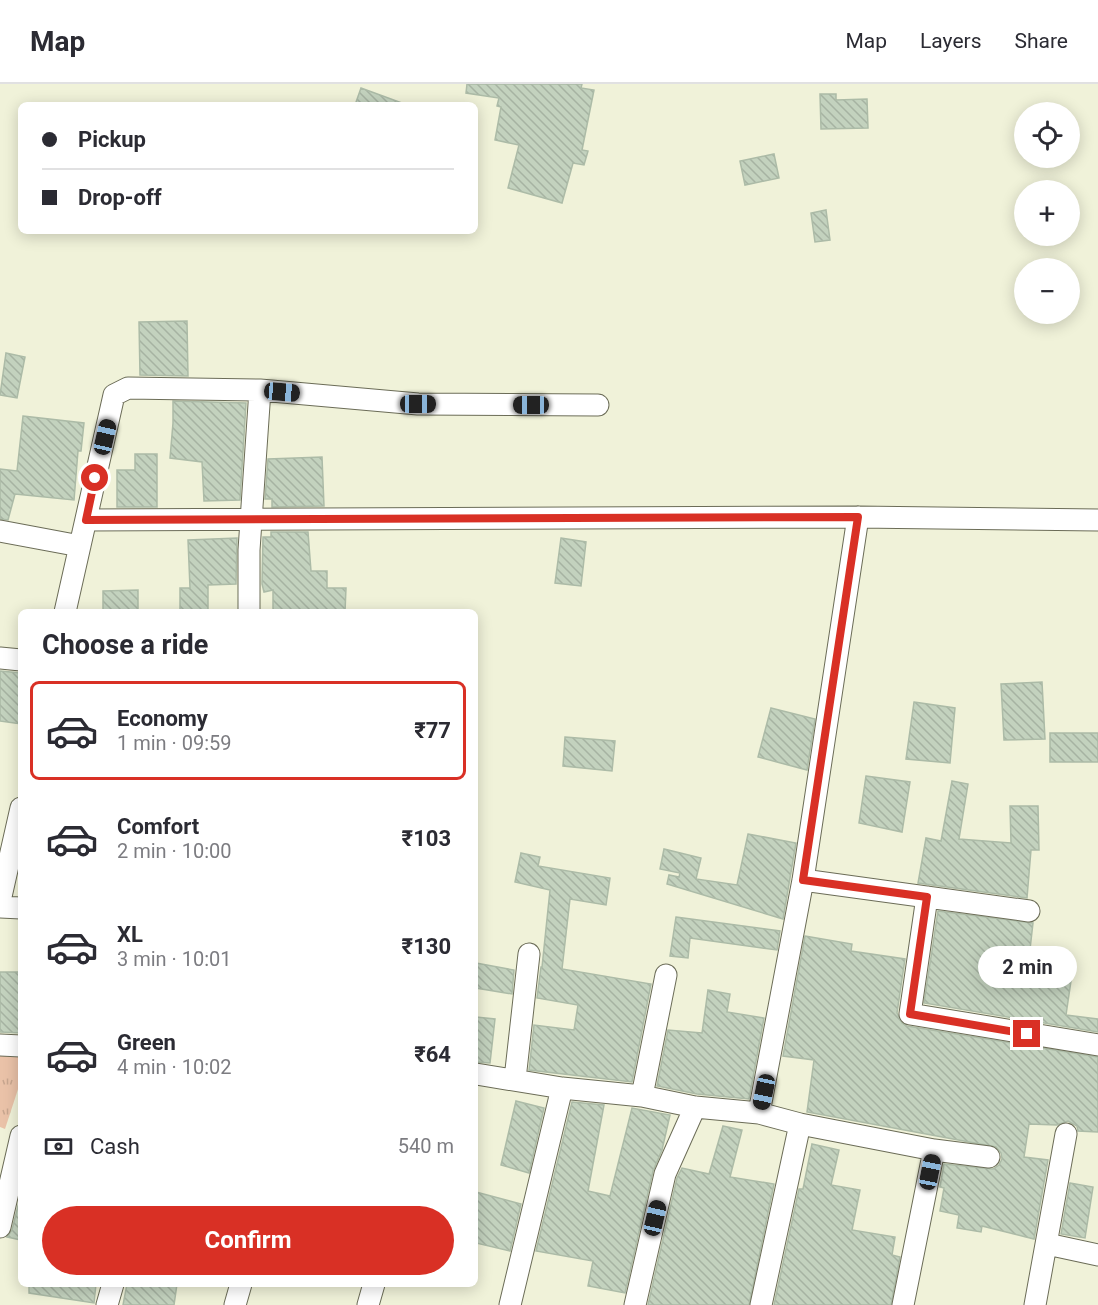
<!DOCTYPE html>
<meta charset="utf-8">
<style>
:root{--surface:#fff;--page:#f7f7f7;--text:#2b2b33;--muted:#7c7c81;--line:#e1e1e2;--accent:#d93025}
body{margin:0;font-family:Roboto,sans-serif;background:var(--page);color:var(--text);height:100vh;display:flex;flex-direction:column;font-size:22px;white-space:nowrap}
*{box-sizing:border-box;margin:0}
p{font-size:20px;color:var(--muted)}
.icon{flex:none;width:33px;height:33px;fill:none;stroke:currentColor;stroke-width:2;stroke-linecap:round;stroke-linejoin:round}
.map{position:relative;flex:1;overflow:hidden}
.drawer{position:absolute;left:18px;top:525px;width:460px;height:678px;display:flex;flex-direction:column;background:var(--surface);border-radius:9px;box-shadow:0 3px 15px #0003}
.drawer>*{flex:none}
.banner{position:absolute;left:18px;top:18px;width:460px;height:132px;border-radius:9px;box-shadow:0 3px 15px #0003;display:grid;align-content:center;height:132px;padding:0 24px;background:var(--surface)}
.fabs{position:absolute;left:1014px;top:18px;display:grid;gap:12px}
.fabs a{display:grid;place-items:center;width:66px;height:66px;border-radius:50%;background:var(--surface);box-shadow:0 3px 15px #0003;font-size:30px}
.end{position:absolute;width:27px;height:27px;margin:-14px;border:8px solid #d93025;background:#fff;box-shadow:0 0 0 3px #fff}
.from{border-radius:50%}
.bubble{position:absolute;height:42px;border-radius:21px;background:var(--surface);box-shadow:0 3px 15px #0003;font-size:20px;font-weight:700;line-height:42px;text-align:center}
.car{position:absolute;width:18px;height:36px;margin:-18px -9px;border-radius:8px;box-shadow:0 0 4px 2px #0007;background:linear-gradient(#222 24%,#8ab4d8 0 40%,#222 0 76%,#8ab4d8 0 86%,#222 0)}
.banner b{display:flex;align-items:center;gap:21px;height:57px;font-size:22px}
.banner b+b{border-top:2px solid var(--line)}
.banner i{width:15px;height:15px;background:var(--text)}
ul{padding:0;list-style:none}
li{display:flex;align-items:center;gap:18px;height:99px;margin:0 12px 9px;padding:0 12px;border:3px solid transparent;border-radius:9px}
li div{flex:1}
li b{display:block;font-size:22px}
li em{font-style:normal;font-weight:700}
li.selected{border-color:var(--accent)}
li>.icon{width:54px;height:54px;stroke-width:1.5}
h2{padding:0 24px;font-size:27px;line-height:72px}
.pay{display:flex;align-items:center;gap:15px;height:66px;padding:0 24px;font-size:22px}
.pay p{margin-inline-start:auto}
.action{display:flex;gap:12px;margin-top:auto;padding:12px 24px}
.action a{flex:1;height:69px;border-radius:36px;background:var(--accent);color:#fff;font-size:24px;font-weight:700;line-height:69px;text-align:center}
header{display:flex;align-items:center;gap:36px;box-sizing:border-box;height:84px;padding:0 30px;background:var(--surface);border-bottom:2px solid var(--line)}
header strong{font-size:28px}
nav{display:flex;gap:33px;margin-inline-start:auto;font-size:21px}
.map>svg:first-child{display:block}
.park{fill:url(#park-tufts)}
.building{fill:url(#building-back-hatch);stroke:#acbba7;stroke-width:1.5}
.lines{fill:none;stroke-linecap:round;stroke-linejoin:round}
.street-casing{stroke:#6b6c57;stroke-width:23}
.street{stroke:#fff;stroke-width:21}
.route{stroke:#d93025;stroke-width:8}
</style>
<header>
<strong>Map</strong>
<nav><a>Map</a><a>Layers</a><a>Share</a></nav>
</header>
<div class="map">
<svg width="1098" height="1221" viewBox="0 0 1098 1221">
<defs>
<pattern id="park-tufts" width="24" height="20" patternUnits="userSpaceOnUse" patternTransform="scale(1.5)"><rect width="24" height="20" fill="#eac2a8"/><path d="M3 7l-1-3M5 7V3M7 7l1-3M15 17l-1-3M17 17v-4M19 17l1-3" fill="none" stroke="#c8a68f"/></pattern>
<pattern id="building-back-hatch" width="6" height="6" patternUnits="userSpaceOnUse" patternTransform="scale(1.5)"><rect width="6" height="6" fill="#c3d2be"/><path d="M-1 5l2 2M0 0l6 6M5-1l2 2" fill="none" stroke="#a6b3a2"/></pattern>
</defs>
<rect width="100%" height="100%" fill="#f0f2d9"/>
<path class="park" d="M 21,962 L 21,996 L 5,1045 L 0,1043 L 0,965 Z"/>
<path class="building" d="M 467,0 L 582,0 L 581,4 L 594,6 L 582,66 L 588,67 L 584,81 L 573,79 L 562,119 L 508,104 L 519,61 L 495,56 L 501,23 L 497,22 L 499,14 L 466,9 Z
M 361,4 L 402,19 L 402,21 L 355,21 Z
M 820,10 L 836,10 L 836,16 L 867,15 L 868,44 L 821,45 Z
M 774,70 L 779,94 L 745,101 L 740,77 Z
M 826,126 L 830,156 L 815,158 L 811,129 Z
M 187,237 L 188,292 L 140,291 L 139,238 Z
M 6,269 L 25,273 L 17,314 L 0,311 Z
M 173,317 L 246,319 L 240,416 L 204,417 L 202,378 L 170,374 L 173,339 Z
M 23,332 L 84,339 L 81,367 L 78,367 L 74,416 L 15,410 L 8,436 L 0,435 L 0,385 L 17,387 Z
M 135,370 L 157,370 L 157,423 L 117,423 L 117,386 L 135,386 Z
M 322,373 L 324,422 L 272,423 L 272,415 L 265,415 L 268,375 Z
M 271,448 L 308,448 L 311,487 L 327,487 L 327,504 L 346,504 L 345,528 L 273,528 L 273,506 L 264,508 L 262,500 L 263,453 L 271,453 Z
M 237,454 L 236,500 L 208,501 L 208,528 L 180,528 L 180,504 L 190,504 L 188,456 Z
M 561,454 L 586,458 L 581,502 L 555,499 Z
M 138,506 L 138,528 L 103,528 L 103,507 Z
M 0,587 L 21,589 L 21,640 L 0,637 Z
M 1042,598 L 1045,655 L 1004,656 L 1001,600 Z
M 914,618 L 955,624 L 950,679 L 906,675 Z
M 771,624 L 815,635 L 807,686 L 758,673 Z
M 1050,649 L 1098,649 L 1098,678 L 1050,678 Z
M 565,653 L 615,657 L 612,687 L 563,682 Z
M 866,692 L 910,698 L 902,748 L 859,739 Z
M 952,697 L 968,700 L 959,755 L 1011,759 L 1010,722 L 1038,722 L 1039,766 L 1031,766 L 1027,814 L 918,799 L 926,754 L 941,757 Z
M 748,750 L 796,759 L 783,835 L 667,800 L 669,791 L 679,793 L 680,789 L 660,785 L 664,765 L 701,774 L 696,795 L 737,801 Z
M 521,769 L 540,773 L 538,782 L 610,794 L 606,821 L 570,815 L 562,885 L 651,900 L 632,998 L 529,986 L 534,941 L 574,946 L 578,921 L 537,914 L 541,883 L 542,883 L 550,806 L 515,798 Z
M 938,827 L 1033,839 L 1028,883 L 1072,890 L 1066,931 L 1098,935 L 1098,948 L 924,919 Z
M 676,833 L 780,847 L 777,866 L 690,854 L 688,874 L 670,872 Z
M 805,852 L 852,860 L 851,867 L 905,875 L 897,929 L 902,939 L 907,942 L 1098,973 L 1098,1048 L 1078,1047 L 1077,1042 L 1068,1037 L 1057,1041 L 1029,1040 L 1024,1073 L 1048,1076 L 1034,1155 L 982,1142 L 981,1148 L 957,1144 L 959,1131 L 940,1127 L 944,1104 L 940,1103 L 944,1080 L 993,1085 L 999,1081 L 1002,1075 L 1001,1069 L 996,1063 L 807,1028 L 814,976 L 783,972 Z
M 476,879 L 514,886 L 512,910 L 476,904 Z
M 0,888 L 21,888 L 21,949 L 0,948 Z
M 708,906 L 730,910 L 727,928 L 764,934 L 749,1015 L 697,1010 L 657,1002 L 668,946 L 702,949 Z
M 476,933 L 495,935 L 490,979 L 476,978 Z
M 516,1017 L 544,1024 L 529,1089 L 501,1081 Z
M 572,1018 L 604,1021 L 588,1107 L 610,1112 L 632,1024 L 670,1031 L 662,1066 L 653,1087 L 625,1209 L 588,1202 L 593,1177 L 536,1167 Z
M 723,1042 L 742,1046 L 730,1093 L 774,1100 L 749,1221 L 648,1221 L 677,1094 L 682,1084 L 709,1090 Z
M 812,1060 L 839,1066 L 831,1101 L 860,1106 L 852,1146 L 895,1153 L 892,1171 L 900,1173 L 891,1221 L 774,1221 L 799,1105 L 803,1105 Z
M 1070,1099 L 1093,1103 L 1085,1154 L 1061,1150 Z
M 476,1108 L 521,1120 L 510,1167 L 476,1159 Z
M 21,1110 L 21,1156 L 7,1153 L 12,1146 Z
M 29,1200 L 96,1200 L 94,1219 L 29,1209 Z
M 127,1200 L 177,1200 L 174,1221 L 123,1221 Z"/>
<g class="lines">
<g class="street-casing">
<path id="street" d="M 86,436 L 858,433 L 1098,436
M 0,447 L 80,462
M 65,528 L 114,311 L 128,304 L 260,306 L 418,320 L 598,321
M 249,528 L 249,466 L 260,306
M 0,574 L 21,576
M 803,796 L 1029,827
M 927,813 L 910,930 L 1098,961
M 0,817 L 21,724
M 0,823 L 21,824
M 0,961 L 21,962
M 476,990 L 562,1004 L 642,1012 L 695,1023 L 759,1029 L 800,1040 L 934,1066 L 903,1221
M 515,995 L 529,870
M 642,1012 L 666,891
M 759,1029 L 803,796 L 858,433
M 934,1066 L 989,1073
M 0,1143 L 21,1052
M 1047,1160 L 1098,1171
M 107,1221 L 113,1200
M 235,1221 L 241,1200
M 368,1221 L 374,1200
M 510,1221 L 562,1004
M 635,1221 L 665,1090 L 695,1023
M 761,1221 L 800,1040
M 1035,1221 L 1066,1050"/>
</g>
<use href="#street" class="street"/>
</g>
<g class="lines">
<path class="route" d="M 95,394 L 86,436 L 858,433 L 803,796 L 927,813 L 910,930 L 1027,950"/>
</g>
</svg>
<div class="fabs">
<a><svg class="icon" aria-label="locate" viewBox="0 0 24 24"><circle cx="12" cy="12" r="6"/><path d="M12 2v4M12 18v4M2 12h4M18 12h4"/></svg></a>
<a>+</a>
<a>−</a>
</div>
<i class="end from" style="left:95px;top:394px"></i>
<i class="end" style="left:1027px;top:950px"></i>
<div class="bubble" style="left:978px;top:862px;width:99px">2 min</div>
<i class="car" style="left:282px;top:308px;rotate:95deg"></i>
<i class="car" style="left:418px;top:320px;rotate:90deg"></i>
<i class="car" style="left:531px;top:321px;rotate:270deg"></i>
<i class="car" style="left:105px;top:353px;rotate:13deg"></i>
<i class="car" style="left:764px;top:1008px;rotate:192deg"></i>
<i class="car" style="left:930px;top:1088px;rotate:11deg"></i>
<i class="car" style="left:655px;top:1134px;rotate:13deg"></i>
<div class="banner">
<b><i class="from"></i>Pickup</b>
<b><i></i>Drop-off</b>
</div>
<section class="drawer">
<h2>Choose a ride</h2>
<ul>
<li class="selected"><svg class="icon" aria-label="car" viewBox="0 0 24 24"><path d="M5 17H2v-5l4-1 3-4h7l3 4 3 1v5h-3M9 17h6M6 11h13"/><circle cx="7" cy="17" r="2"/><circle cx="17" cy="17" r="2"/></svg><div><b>Economy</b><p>1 min · 09:59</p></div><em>₹77</em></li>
<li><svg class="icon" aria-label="car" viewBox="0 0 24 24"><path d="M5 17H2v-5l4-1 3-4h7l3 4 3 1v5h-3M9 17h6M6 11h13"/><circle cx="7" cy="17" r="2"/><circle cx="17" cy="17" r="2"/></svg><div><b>Comfort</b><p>2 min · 10:00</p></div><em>₹103</em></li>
<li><svg class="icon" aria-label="car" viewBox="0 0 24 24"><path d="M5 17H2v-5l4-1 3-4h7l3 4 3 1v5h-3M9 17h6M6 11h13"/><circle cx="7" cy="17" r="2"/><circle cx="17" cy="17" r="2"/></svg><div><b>XL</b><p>3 min · 10:01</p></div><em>₹130</em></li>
<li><svg class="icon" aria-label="car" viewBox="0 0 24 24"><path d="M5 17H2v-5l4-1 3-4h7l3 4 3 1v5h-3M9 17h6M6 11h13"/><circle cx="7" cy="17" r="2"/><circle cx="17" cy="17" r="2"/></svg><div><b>Green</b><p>4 min · 10:02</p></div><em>₹64</em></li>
</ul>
<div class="pay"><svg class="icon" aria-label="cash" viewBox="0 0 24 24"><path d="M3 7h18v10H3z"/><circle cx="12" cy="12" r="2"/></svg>Cash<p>540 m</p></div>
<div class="action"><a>Confirm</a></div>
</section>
</div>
